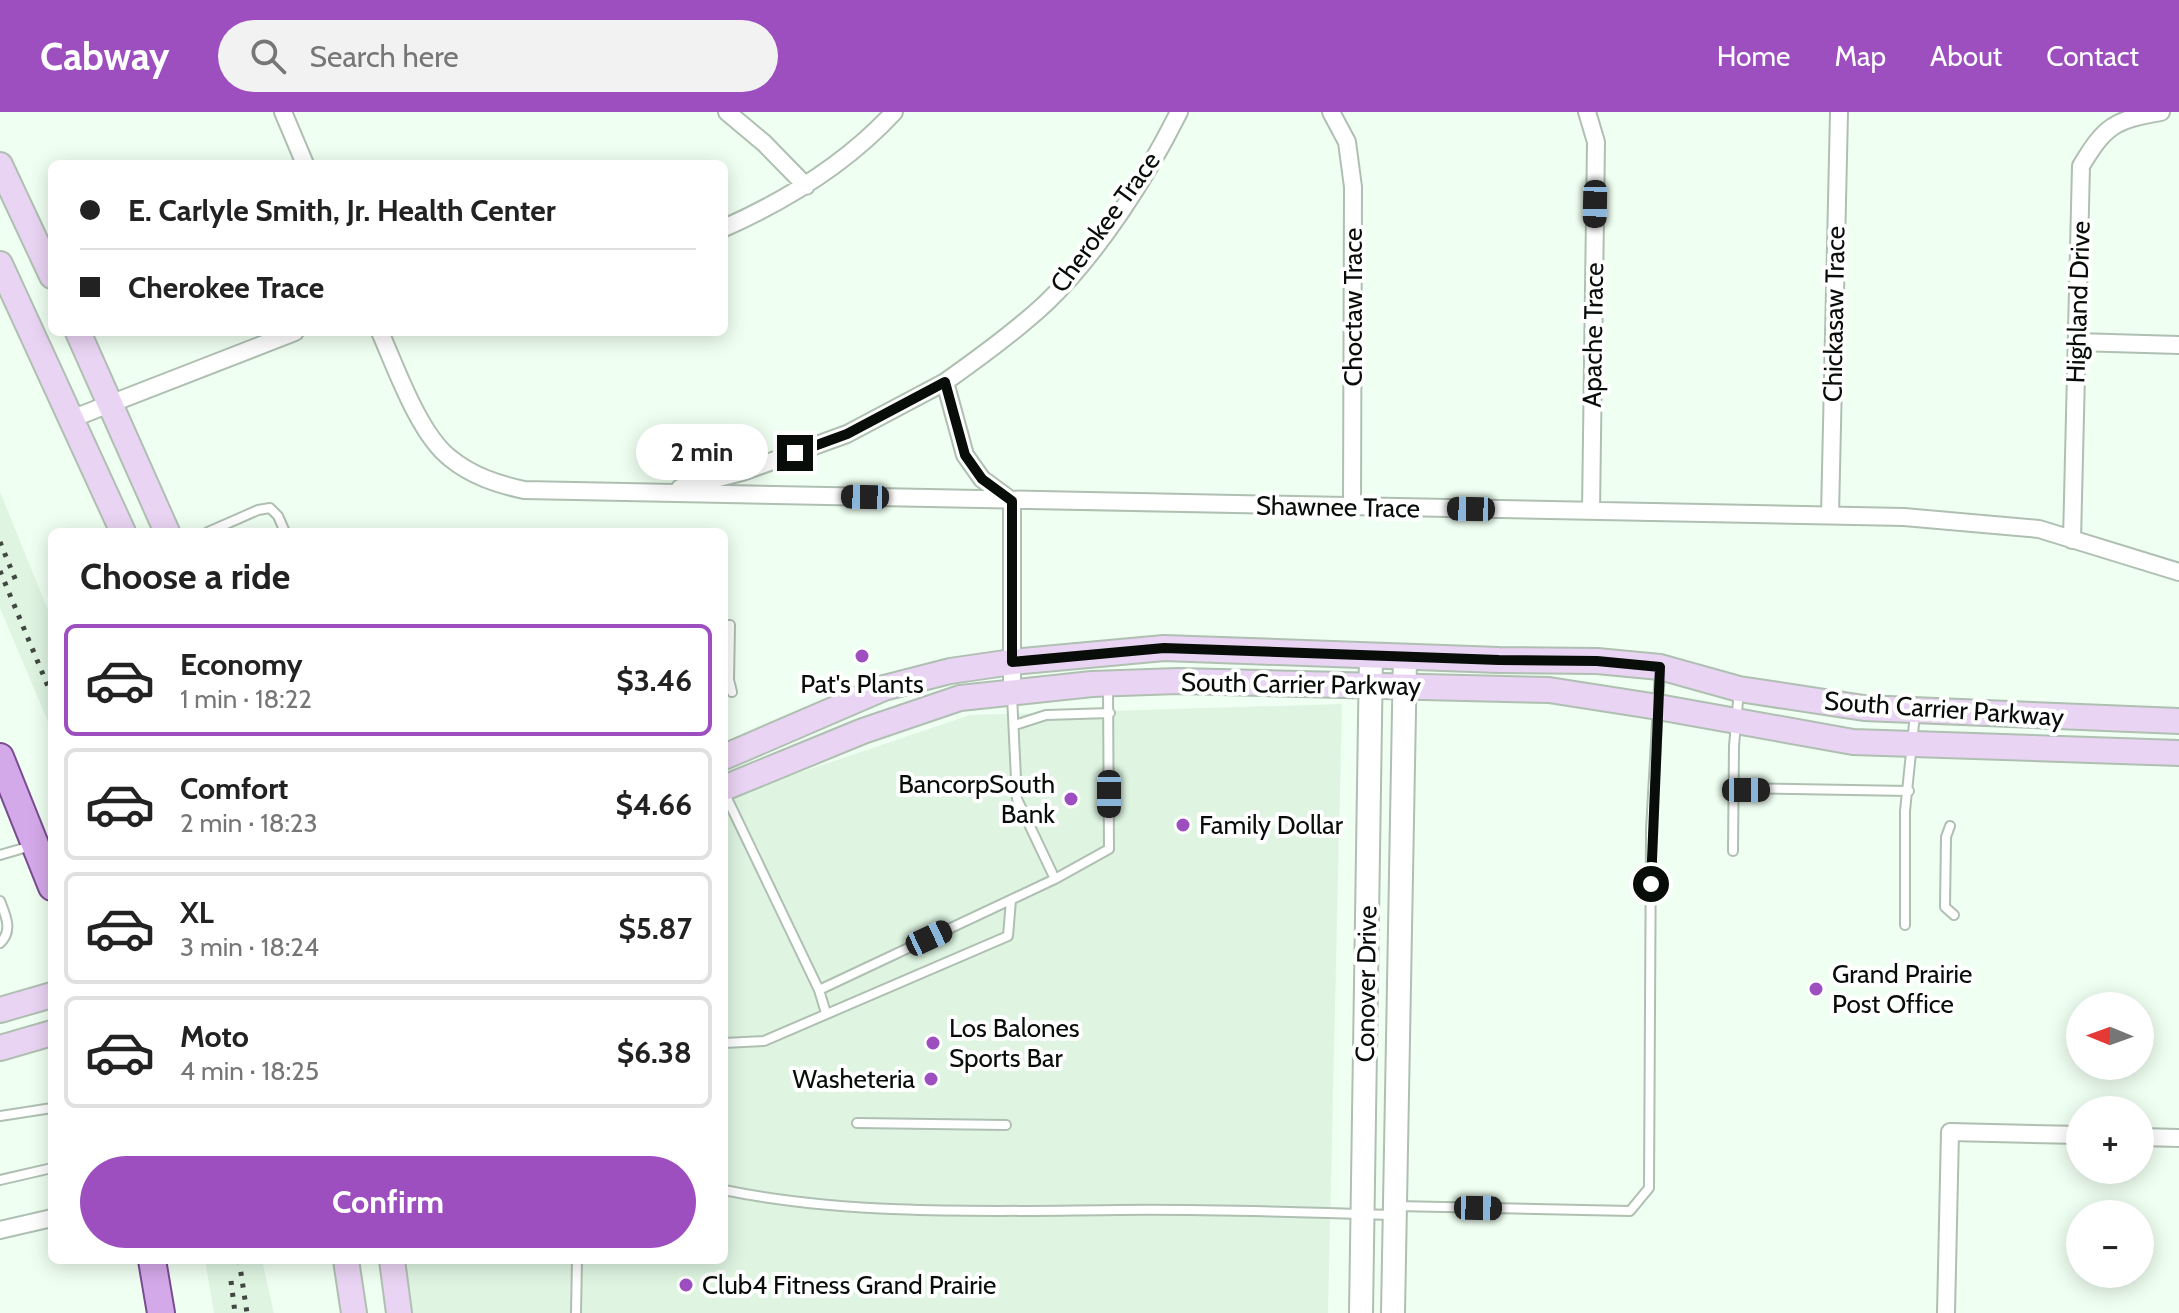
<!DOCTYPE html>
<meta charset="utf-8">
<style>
:root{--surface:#fff;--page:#f2f2f2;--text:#222;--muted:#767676;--line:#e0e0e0;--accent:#9d4fc0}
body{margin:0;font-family:Cabin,sans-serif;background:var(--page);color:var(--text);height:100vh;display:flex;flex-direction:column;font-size:30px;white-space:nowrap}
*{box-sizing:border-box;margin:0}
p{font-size:26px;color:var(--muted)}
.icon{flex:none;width:44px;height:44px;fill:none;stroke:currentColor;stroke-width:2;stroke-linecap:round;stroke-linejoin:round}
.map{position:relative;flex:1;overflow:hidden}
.sheet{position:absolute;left:48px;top:416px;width:680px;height:736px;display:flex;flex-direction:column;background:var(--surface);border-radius:12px;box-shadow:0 4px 20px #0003}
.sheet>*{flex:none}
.top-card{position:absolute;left:48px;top:48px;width:680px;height:176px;border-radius:12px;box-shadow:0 4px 20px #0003;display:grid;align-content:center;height:176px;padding:0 32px;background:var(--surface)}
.needle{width:52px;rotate:271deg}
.buttons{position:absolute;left:2066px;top:880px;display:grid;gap:16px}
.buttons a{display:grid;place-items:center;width:88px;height:88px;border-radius:50%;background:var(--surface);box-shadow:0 4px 20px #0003;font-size:40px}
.end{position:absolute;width:36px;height:36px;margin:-18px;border:10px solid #080d09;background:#fff;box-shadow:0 0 0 4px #fff}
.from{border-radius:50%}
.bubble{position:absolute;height:56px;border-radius:28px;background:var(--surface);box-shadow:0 4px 20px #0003;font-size:26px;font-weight:700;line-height:56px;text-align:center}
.car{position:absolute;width:24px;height:48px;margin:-24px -12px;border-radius:10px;box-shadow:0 0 6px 2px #0007;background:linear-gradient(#222 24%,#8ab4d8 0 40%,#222 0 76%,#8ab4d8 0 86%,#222 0)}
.top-card b{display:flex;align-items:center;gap:28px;height:76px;font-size:30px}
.top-card b+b{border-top:2px solid var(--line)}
.top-card i{width:20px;height:20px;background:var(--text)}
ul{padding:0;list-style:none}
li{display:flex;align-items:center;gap:24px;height:112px;margin:0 16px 12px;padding:0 16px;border:4px solid var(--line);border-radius:12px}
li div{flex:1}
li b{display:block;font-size:30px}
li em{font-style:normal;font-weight:700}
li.current{border-color:var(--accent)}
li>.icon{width:72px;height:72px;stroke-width:1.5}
h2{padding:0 32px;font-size:36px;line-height:96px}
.button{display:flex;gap:16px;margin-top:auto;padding:16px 32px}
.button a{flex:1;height:92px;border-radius:48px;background:var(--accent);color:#fff;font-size:32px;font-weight:700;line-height:92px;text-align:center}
header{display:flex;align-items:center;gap:48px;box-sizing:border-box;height:112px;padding:0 40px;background:var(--accent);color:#fff}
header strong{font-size:38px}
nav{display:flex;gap:44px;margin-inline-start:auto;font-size:28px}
.search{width:560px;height:72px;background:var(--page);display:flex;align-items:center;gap:20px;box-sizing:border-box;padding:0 28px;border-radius:44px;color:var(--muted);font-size:30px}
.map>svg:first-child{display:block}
.built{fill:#dff5e2}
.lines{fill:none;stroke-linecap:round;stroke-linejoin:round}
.service-casing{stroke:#afbfb2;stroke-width:12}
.minor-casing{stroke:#afbfb2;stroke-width:20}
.tertiary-casing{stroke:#afbfb2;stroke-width:26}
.secondary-casing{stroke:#afbfb2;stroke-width:28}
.primary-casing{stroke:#7a4d91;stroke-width:30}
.service{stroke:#fff;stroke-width:8}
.minor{stroke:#fff;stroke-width:16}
.tertiary{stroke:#fff;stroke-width:22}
.secondary{stroke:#ead4f4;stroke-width:24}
.primary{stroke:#d4a9e9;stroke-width:26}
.rail{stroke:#414842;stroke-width:5;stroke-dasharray:4 8;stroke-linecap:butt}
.route{stroke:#080d09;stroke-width:10}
.poi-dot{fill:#9d4fc0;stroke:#fff;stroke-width:3}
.labels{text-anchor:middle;stroke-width:8;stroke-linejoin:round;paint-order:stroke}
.street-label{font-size:26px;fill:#080d09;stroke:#fff}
.poi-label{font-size:26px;fill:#080d09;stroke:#fff;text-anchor:start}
</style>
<header>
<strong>Cabway</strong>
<div class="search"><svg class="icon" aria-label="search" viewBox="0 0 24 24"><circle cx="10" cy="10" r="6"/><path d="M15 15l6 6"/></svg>Search here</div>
<nav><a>Home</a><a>Map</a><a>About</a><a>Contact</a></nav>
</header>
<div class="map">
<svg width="2179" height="1201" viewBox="0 0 2179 1201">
<rect width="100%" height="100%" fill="#effff1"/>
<path class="built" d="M 0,380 L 52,508 L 52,619 L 0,496 Z
M 1342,592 L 1328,1201 L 412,1201 L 401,1148 L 724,1148 L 724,691 L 790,664 L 970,603 Z
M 205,1148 L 262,1148 L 274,1201 L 214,1201 Z"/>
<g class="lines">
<g class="service-casing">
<path id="service" d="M 208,420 L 258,398 L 270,396 L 278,404 L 285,420
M 724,513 L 730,513 L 729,568 L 732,580
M 1015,613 L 1046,603 L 1110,601
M 1733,676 L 1909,679
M 724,680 L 819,878 L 1055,767 L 1017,687 L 1012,584
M 1950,714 L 1946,725 L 1945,795 L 1954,803
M 1733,739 L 1734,634 L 1739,578
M 0,743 L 31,734
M 1055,767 L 1109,737 L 1108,576
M 0,789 C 6,804 13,819 0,831
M 1905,813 L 1905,699 L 1915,602
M 819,878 L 826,901
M 724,931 L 764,929 L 1008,824 L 1011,788
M 0,1004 L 52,996
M 857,1011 L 1006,1013
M 0,1068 L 52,1056
M 724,1078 C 850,1104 991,1099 1119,1098 C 1211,1097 1302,1100 1394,1103
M 1396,1094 L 1630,1099 L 1649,1076 L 1651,718 L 1660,558
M 576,1201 L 577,1148"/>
</g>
<g class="minor-casing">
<path id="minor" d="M 283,0 L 305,52
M 727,0 L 764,31 L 806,74
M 1331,0 L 1347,30 L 1353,75 L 1352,395
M 1587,0 L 1596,30 L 1591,399
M 724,116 C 787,88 847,51 894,0
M 380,220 C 396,256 419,322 450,346 C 472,364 497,372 524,378 L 1904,405 L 2039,417 L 2179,460
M 2076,230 L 2179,233
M 71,307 L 295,220
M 680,376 L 742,360 L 847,322 L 945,270
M 1830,403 L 1839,0
M 2072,428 L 2081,54 C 2105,14 2114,8 2161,0
M 1012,580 L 1012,389 L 982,367 L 965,343 L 945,270 C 979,246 1015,220 1046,191 C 1099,140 1146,66 1179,0
M 2140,1025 L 2179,1026
M 0,1118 L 52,1106
M 1946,1201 L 1950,1020 L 2080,1023"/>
</g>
<g class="tertiary-casing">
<path id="tertiary" d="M 1361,1201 L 1371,543
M 1393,1201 L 1405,544"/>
</g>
<g class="secondary-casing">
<path id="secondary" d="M 0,53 L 52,164
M 0,152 L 123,420
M 78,220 L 167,420
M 724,645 L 884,576 L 950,559 L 1012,550 L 1164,536 L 1499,548 L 1597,549 L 1660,555 L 1739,577 L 1864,596 L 2179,609
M 724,676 L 863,619 L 960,586 L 1092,572 L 1178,569 L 1549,578 L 1658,595 L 1853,630 L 2179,641
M 0,898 L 52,883
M 0,936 L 52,921
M 346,1148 L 354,1201
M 392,1148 L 399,1201"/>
</g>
<g class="primary-casing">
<path id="primary" d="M 0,645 L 52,775
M 152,1148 L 161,1201"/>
</g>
<use href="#service" class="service"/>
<use href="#minor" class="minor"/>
<use href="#tertiary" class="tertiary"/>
<use href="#secondary" class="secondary"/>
<use href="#primary" class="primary"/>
<path class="rail" d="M 0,430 L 16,469
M 0,459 L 52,584
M 239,1148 L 247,1201
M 231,1169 L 235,1201"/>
</g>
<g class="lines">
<path class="route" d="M 795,341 L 847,322 L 945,270 L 965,343 L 982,367 L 1012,389 L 1012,550 L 1164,536 L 1499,548 L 1597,549 L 1660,555 L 1651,772"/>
</g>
<g class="poi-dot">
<circle cx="862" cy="544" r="8"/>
<circle cx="1071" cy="687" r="8"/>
<circle cx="1183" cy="713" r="8"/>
<circle cx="1816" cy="877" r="8"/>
<circle cx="933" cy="931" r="8"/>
<circle cx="931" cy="967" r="8"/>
<circle cx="686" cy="1173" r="8"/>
</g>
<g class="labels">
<g class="street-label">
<text transform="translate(1105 110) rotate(-54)" y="9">Cherokee Trace</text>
<text transform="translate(2078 190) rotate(-88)" y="9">Highland Drive</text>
<text transform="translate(1353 195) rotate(-90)" y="9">Choctaw Trace</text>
<text transform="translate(1834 202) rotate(-89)" y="9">Chickasaw Trace</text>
<text transform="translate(1593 223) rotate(-89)" y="9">Apache Trace</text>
<text transform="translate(1338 395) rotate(1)" y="9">Shawnee Trace</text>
<text transform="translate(1301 572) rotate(1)" y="9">South Carrier Parkway</text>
<text transform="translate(1944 597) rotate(4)" y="9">South Carrier Parkway</text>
<text transform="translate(1366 872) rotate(-89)" y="9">Conover Drive</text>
</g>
<g class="poi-label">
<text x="862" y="581" text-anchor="middle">Pat's Plants</text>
<text x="1055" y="681" text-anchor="end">BancorpSouth<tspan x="1055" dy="30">Bank</tspan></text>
<text x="1199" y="722">Family Dollar</text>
<text x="1832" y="871">Grand Prairie<tspan x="1832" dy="30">Post Office</tspan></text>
<text x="949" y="925">Los Balones<tspan x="949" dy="30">Sports Bar</tspan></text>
<text x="915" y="976" text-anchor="end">Washeteria</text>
<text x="702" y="1182">Club4 Fitness Grand Prairie</text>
</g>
</g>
</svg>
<div class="buttons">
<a><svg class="needle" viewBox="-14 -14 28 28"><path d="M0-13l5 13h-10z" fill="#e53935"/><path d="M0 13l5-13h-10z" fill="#767676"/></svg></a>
<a>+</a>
<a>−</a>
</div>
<i class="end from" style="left:1651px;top:772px"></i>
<i class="end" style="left:795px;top:341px"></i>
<div class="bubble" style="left:636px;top:312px;width:132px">2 min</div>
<i class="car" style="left:1595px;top:92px;rotate:181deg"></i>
<i class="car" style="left:865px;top:385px;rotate:271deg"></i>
<i class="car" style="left:1471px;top:397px;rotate:271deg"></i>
<i class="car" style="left:1746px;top:678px;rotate:90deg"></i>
<i class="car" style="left:1109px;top:682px;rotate:180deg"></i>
<i class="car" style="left:929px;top:826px;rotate:65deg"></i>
<i class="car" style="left:1478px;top:1096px;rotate:91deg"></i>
<div class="top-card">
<b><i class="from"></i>E. Carlyle Smith, Jr. Health Center</b>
<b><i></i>Cherokee Trace</b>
</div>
<section class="sheet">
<h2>Choose a ride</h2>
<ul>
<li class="current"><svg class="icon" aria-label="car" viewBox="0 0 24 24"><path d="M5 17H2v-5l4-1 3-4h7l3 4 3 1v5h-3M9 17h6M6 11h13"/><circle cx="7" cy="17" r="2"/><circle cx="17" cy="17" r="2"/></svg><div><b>Economy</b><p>1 min · 18:22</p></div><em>$3.46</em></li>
<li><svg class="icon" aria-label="car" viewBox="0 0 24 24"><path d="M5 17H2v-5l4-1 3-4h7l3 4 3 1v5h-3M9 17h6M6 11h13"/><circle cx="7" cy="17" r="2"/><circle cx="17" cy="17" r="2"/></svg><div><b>Comfort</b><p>2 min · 18:23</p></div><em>$4.66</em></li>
<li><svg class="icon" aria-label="car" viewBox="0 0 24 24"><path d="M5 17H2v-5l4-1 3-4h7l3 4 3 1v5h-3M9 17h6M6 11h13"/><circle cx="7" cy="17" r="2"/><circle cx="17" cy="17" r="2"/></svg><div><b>XL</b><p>3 min · 18:24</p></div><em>$5.87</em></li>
<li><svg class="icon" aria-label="car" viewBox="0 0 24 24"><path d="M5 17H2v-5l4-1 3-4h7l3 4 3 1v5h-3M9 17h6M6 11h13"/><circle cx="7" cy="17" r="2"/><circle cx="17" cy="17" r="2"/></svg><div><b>Moto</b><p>4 min · 18:25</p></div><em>$6.38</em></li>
</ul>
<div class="button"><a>Confirm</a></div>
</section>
</div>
